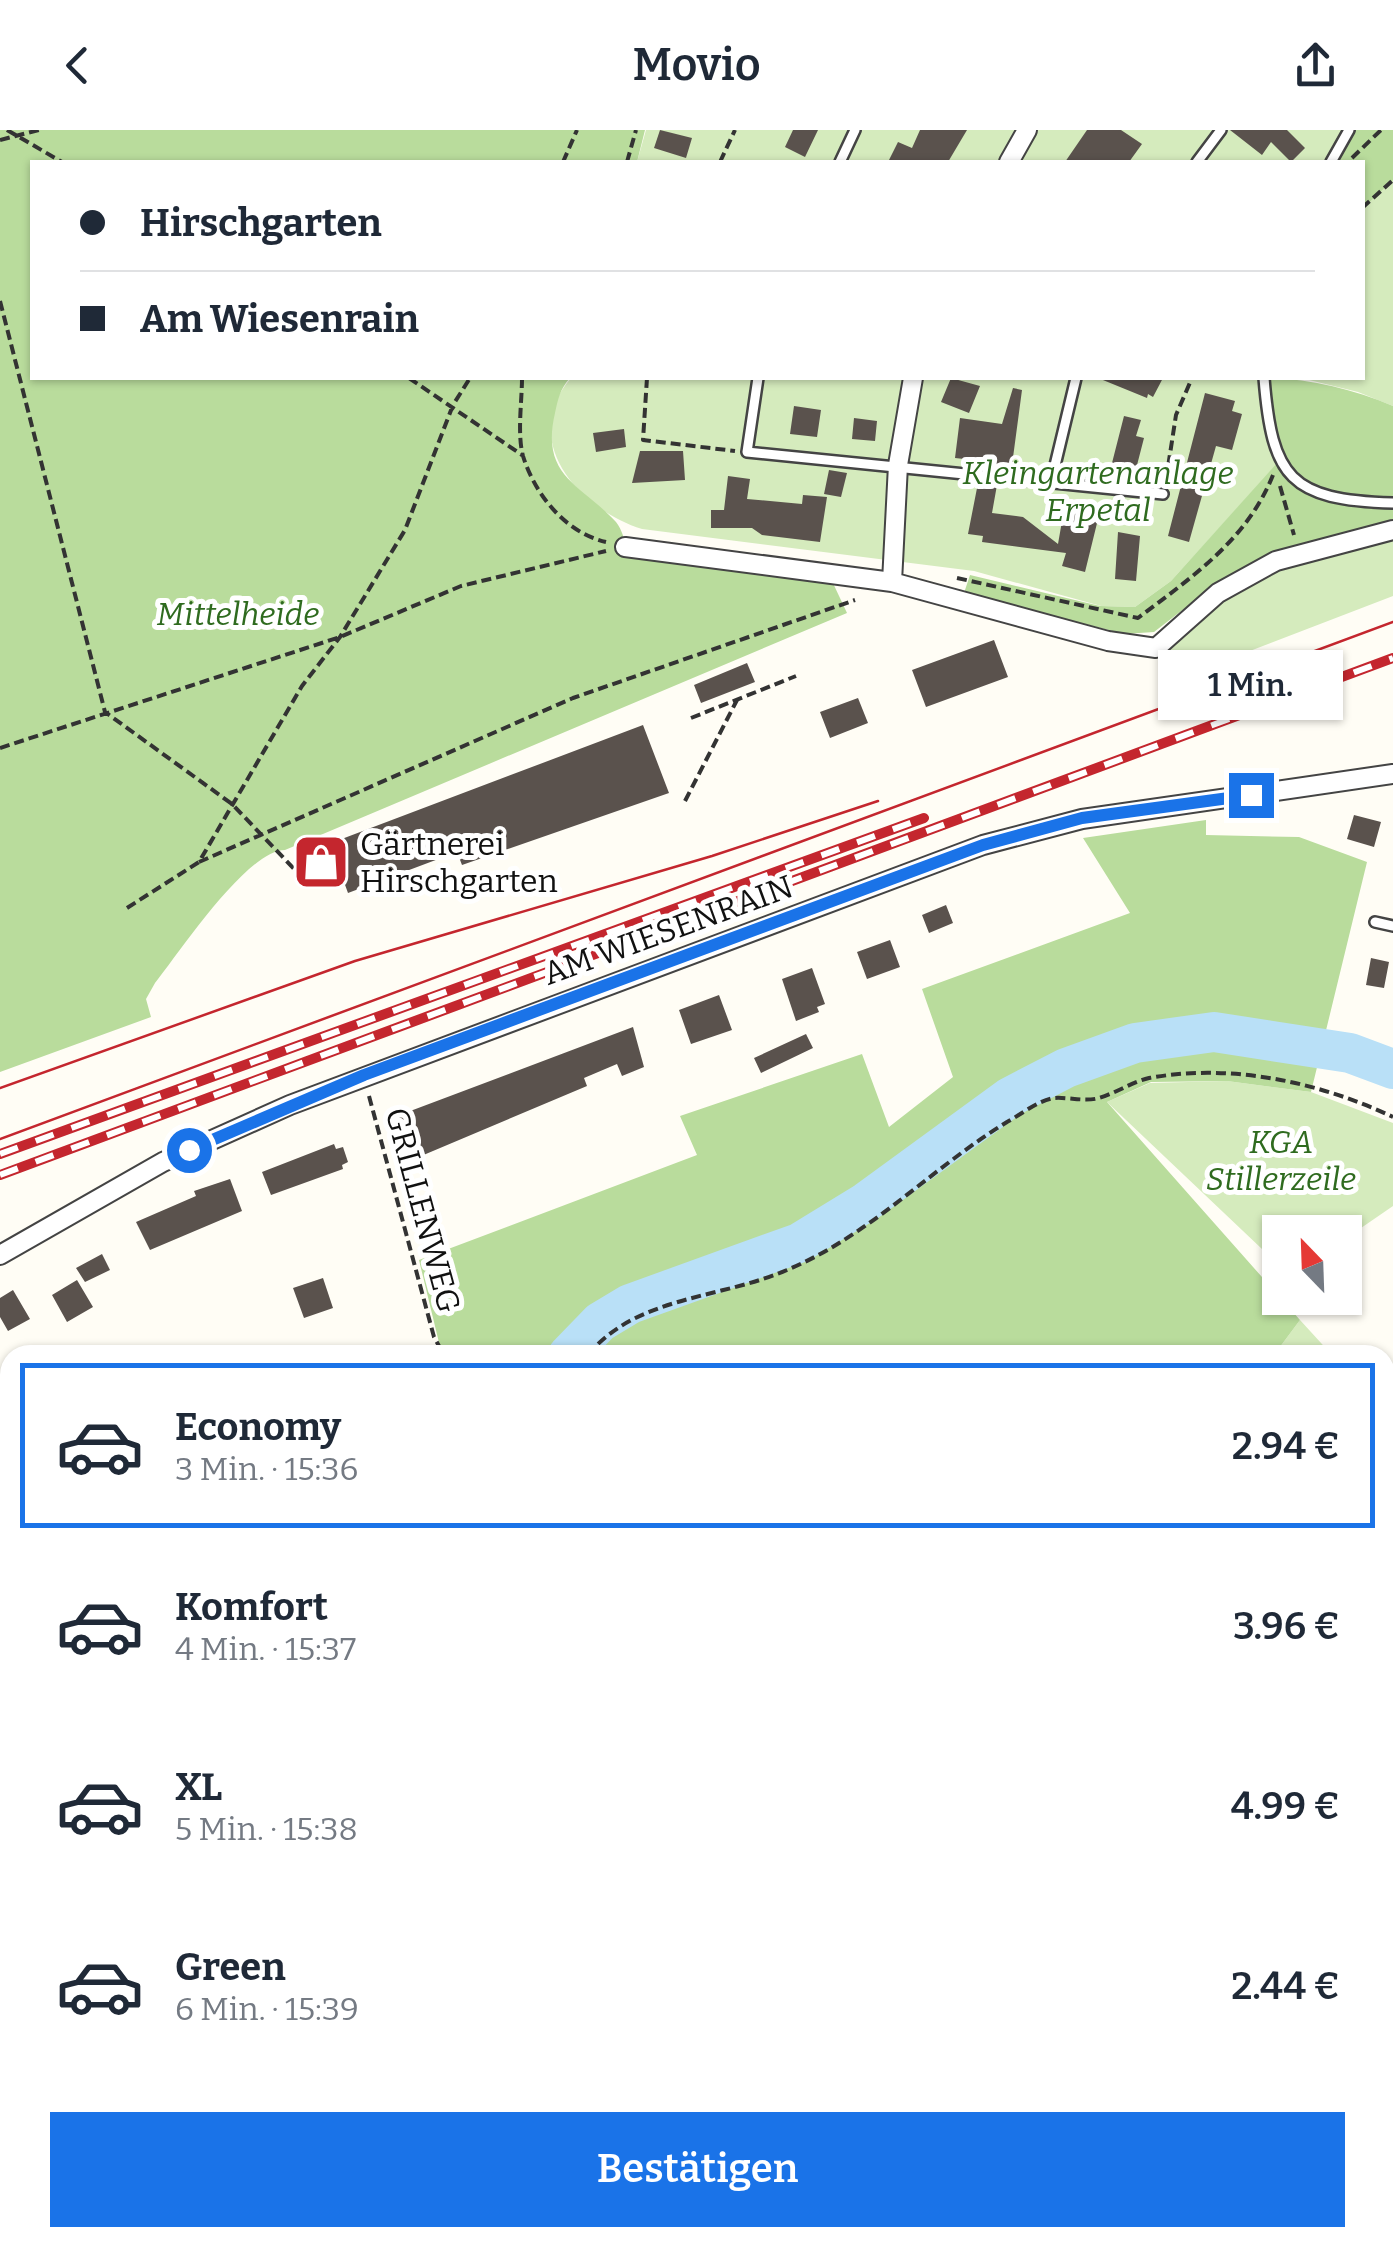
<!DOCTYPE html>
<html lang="de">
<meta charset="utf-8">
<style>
:root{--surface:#fff;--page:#f6f6f7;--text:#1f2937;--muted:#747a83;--line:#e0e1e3;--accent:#1a73e8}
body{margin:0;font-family:Bitter,serif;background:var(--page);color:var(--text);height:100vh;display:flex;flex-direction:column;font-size:38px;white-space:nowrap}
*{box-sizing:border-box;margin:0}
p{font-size:32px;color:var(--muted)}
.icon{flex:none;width:55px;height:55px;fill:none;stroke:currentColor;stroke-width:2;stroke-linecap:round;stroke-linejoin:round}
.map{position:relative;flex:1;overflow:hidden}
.drawer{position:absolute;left:0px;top:1215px;width:1395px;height:902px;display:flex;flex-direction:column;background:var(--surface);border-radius:30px 30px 0 0;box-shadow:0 2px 8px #0004}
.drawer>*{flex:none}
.banner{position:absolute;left:30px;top:30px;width:1335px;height:220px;border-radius:0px;box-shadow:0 2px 8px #0004;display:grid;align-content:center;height:220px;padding:0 50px;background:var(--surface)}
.needle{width:65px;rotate:337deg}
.controls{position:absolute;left:1262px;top:1085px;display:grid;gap:20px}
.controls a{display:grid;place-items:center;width:100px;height:100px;border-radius:0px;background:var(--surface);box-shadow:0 2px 8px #0004;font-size:50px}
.end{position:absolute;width:45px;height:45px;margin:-22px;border:12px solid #1a73e8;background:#fff;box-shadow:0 0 0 5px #fff}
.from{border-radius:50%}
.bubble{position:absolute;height:70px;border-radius:0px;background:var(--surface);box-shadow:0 2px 8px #0004;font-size:32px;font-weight:600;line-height:70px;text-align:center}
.banner b{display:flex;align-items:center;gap:35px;height:95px;font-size:38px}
.banner b+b{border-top:2px solid var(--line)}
.banner i{width:25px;height:25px;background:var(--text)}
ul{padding:18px 0 0;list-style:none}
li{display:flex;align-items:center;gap:30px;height:165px;margin:0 20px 15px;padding:0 30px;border:5px solid transparent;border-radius:0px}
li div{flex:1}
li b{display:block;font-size:38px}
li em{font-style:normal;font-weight:600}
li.on{border-color:var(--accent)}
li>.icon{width:90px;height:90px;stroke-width:1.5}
.action{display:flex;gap:20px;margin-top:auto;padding:20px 50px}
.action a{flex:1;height:115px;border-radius:0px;background:var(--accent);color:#fff;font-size:40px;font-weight:600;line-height:115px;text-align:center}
header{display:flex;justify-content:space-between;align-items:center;height:130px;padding:0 50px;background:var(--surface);font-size:45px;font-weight:600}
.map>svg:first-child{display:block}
.green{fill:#d5ebbd}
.forest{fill:#b9dc9c}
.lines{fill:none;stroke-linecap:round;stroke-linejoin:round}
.stream{stroke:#3f96cf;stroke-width:6}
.river{stroke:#b9e0f7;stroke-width:40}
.building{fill:#5a524d}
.lane-casing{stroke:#444;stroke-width:14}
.street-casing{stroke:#444;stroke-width:22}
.path{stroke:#333;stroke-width:4;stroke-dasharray:10 5;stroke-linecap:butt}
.lane{stroke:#fff;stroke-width:9}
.street{stroke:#fff;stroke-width:18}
.tram{stroke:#c4262e;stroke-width:2.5}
.rail-casing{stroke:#c4262e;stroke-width:10}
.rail{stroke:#fff;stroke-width:6;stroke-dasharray:19;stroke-linecap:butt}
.route{stroke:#1a73e8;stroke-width:12}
.labels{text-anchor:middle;stroke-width:10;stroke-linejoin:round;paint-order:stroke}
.park-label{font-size:32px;font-style:italic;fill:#2f6b1f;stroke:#fff}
.poi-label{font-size:32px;fill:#111;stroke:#fff;text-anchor:start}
.street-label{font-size:32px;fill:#111;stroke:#fff}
</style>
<header><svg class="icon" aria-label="back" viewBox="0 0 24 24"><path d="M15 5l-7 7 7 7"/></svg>Movio<svg class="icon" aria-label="share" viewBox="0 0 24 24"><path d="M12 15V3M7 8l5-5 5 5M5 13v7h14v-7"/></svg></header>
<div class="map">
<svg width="1393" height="2117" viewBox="0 0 1393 2117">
<rect width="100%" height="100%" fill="#fffdf5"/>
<path class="green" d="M 646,0 L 1393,0 L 1393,276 L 1358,262 L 1301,248 L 1362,248 L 1362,32 L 637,32 Z
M 571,248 L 1264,248 L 1279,332 L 1171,451 L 1135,477 L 1101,476 L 974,441 L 642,399 C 580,380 517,310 571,248 Z
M 1393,408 L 1393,466 L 1174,550 L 1163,521 L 1223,471 L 1279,437 Z
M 1227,951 L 1311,962 L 1393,993 L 1393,1076 L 1345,1109 L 1345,1102 L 1280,1102 L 1280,1136 L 1107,972 L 1150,953 Z
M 1300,1190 L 1332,1225 L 1274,1225 Z
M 1385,1603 L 1393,1604 L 1393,1702 L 1385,1709 Z
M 10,2064 L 10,2108 L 323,2108 L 295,2117 L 0,2117 L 0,2075 Z
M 436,2108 L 608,2108 L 613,2117 L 412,2117 Z"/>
<path class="forest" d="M 0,0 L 645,0 L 637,32 L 32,32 L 32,248 L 570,248 C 560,259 558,269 555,283 C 540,347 581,354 616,392 C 622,399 625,412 628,421 L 832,451 L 847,483 L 285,720 C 247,720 180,822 155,853 L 146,869 L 151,887 L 0,942 Z
M 1349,0 L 1393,0 L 1393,50 L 1363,78 L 1362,32 L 1331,32 Z
M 1264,248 C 1308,248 1352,259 1393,276 L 1393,393 L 1272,425 L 1220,451 L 1154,502 L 1124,504 L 964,463 L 970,445 L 1100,476 L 1135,477 L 1171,451 L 1278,332 Z
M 1206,690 L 1206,705 L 1299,707 L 1367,732 L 1311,962 L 1227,951 L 1151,952 L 1107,972 L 1300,1190 L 1274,1225 L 442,1225 L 419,1130 L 697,1025 L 680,986 L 862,924 L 889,997 L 953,947 L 922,859 L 1130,783 L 1083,708 Z
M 10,1377 L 10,2064 L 0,2075 L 0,1383 Z
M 323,2108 L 436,2108 L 412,2117 L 295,2117 Z
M 608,2108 L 693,2108 L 681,2117 L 613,2117 Z"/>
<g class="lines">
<path class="stream" d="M 0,2023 L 10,2030
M 364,2117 L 390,2108"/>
<path class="river" d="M 568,1225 L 600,1192 L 630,1174 L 799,1113 L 866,1072 L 1010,967 L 1066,938 L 1135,913 L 1214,902 L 1350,923 L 1393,939
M 0,1978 L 10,1948"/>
</g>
<path class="building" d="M 660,0 L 692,8 L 686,28 L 654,18 Z
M 793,0 L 818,0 L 805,27 L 785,17 Z
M 920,0 L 967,0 L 948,32 L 888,32 L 898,12 L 912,18 Z
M 1087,0 L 1121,0 L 1142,14 L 1129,32 L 1065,32 Z
M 1230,0 L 1287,0 L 1305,18 L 1291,32 L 1271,12 L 1262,25 Z
M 951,248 L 980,256 L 969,283 L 941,272 Z
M 1098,248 L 1163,248 L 1153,267 L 1148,264 L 1147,268 Z
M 1013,258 L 1022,260 L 1012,335 L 1001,333 L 1000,339 L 981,337 L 982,331 L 955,328 L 960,288 L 1002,294 Z
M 1205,263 L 1235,271 L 1232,281 L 1242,284 L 1232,320 L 1216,316 L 1189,412 L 1168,406 Z
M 794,276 L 821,280 L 817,307 L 790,304 Z
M 1124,286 L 1141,290 L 1136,306 L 1144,308 L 1136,339 L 1112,333 Z
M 854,288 L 877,291 L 875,311 L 852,309 Z
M 624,299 L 626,317 L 596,322 L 593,303 Z
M 640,321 L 683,321 L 685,350 L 632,353 Z
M 829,340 L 847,343 L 841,367 L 824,364 Z
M 728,346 L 750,349 L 747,369 L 802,374 L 803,365 L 827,367 L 820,412 L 762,405 L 752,398 L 711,398 L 711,380 L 724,380 Z
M 978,353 L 997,355 L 992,383 L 1023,387 L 1058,414 L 1065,374 L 1100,381 L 1085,442 L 1062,436 L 1066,423 L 982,412 L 983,406 L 968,404 Z
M 1118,402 L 1140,406 L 1136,451 L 1115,449 Z
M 994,510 L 1008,547 L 926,577 L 912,540 Z
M 747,533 L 755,552 L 701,573 L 694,555 Z
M 858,568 L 868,593 L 830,608 L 820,582 Z
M 643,595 L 669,663 L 462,735 L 457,722 L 348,763 L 344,752 L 325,759 L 310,721 Z
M 1354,685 L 1381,692 L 1374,717 L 1347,709 Z
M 946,775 L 953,793 L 929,803 L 922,785 Z
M 890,810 L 900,837 L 867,849 L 857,822 Z
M 1371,828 L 1389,832 L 1384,858 L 1366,855 Z
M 812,838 L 825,874 L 817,877 L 819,882 L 796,891 L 782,849 Z
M 719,865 L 732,900 L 691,914 L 679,880 Z
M 633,897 L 644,937 L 622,946 L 617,934 L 584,948 L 587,956 L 414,1029 L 397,986 Z
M 806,904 L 813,918 L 761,943 L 754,928 Z
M 334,1014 L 336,1019 L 343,1017 L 348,1032 L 342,1035 L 343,1039 L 271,1065 L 262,1042 Z
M 230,1049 L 242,1081 L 150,1120 L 136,1092 L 196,1066 L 194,1061 Z
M 102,1124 L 110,1140 L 85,1152 L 76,1138 Z
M 323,1148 L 333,1178 L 304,1188 L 293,1158 Z
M 77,1150 L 93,1177 L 67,1192 L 52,1165 Z
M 13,1160 L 30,1189 L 8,1201 L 0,1187 L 0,1168 Z"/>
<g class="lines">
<g class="lane-casing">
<path id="lane" d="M 840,32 L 855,0
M 1197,32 L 1221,0
M 1331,32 L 1349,0
M 758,248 L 747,322 L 1163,364
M 1264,248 C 1272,348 1290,370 1393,373
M 1051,352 L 1076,248
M 1375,792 L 1393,796
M 1251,2108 L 1259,2117
M 999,2117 L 1009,2108"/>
</g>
<g class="street-casing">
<path id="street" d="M 1009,32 L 1027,0
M 625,417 L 892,452 L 1108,511 L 1156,518 L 1218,463 L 1276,431 L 1393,400
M 892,452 L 898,335 L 913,248
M 0,1125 L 163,1032 L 290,975 L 983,715 L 1082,689 L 1393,644
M 1385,1887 L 1393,1879
M 1140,2117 L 1150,2108"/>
</g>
<path class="path" d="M 7,0 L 62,32
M 0,10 L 39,0
M 1352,28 L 1381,0
M 563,32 L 577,0
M 627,32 L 636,0
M 720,32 L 735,0
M 1362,78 L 1393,50
M 0,171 L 105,582 L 232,674 L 298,743 L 316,736
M 409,248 L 522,325
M 522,248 C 522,271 517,304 523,326 C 535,365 566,403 606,412
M 647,248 L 643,310 L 735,321
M 1166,350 L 1176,285 L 1192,248
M 1280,356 L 1294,405
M 957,448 L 1138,488 C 1192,447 1247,410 1273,345
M 691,588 L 796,546
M 0,618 L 340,507 L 461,456 L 606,421
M 685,671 L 737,570
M 199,732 L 573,568 L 855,470
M 127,778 L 199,732 L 302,556 L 340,507 L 405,400 L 453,275 L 470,248
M 369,966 L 434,1207 L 444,1225
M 588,1225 C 636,1166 720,1169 787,1140 C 871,1105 930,1039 1007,992 C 1020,985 1039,970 1054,968 C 1069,967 1085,972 1099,968 C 1116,963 1132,952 1149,948 C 1231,933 1319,952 1393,987
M 0,1392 L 10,1388
M 1393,1665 L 1386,1686 L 1393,1699
M 1385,1720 L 1393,1712
M 1385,1791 L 1393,1783
M 1385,1821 L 1393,1829
M 1385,2015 L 1393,2023"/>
<use href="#lane" class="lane"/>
<use href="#street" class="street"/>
<path class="tram" d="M 0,958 L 355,831 L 712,726 L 878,671
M 0,1009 L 1393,492"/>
<g class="rail-casing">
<path id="rail" d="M 0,1024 L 924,688
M 0,1045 L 1393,528"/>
</g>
<use href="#rail" class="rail"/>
</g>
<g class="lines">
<path class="route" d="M 189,1020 L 364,945 L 983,715 L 1082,688 L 1251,665"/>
</g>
<defs>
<g id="shop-square" transform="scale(2.875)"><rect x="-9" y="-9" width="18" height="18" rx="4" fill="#c4262e" stroke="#fff"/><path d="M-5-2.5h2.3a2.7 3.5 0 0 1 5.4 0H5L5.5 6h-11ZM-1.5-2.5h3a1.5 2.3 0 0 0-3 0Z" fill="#fff"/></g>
</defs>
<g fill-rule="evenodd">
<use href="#shop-square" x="321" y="732"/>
</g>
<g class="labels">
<g class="park-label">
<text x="1098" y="354">Kleingartenanlage<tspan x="1098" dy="37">Erpetal</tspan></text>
<text x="238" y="495">Mittelheide</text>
<text x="1281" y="1023">KGA<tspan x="1281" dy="37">Stillerzeile</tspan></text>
</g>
<g class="poi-label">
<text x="360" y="725">Gärtnerei<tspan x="360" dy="37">Hirschgarten</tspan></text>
</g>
<g class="street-label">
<text transform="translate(668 800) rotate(-20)" y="11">AM WIESENRAIN</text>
<text transform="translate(423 1080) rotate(75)" y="11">GRILLENWEG</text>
</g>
</g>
</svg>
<div class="controls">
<a><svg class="needle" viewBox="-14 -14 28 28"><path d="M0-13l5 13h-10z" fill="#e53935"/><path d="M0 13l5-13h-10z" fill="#747a83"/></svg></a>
</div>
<i class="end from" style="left:189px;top:1020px"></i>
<i class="end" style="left:1251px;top:665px"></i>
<div class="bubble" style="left:1158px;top:520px;width:185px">1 Min.</div>
<div class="banner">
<b><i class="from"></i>Hirschgarten</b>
<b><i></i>Am Wiesenrain</b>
</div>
<section class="drawer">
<ul>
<li class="on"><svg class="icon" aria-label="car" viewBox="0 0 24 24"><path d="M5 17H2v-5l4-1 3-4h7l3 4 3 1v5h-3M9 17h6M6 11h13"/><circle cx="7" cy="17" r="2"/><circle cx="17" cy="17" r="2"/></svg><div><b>Economy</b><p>3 Min. · 15:36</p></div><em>2.94 €</em></li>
<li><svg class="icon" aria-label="car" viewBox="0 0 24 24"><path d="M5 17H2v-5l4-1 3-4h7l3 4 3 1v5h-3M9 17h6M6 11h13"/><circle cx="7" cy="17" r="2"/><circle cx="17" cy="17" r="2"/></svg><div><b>Komfort</b><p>4 Min. · 15:37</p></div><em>3.96 €</em></li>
<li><svg class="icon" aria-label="car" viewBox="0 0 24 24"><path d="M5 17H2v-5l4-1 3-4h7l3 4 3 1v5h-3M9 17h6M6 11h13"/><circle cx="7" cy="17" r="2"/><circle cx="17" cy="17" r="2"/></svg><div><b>XL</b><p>5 Min. · 15:38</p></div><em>4.99 €</em></li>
<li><svg class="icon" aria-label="car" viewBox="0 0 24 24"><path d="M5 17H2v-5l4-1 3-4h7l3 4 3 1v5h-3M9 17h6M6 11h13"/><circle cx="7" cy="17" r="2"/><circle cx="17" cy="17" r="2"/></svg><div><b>Green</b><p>6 Min. · 15:39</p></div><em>2.44 €</em></li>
</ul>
<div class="action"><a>Bestätigen</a></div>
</section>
</div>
